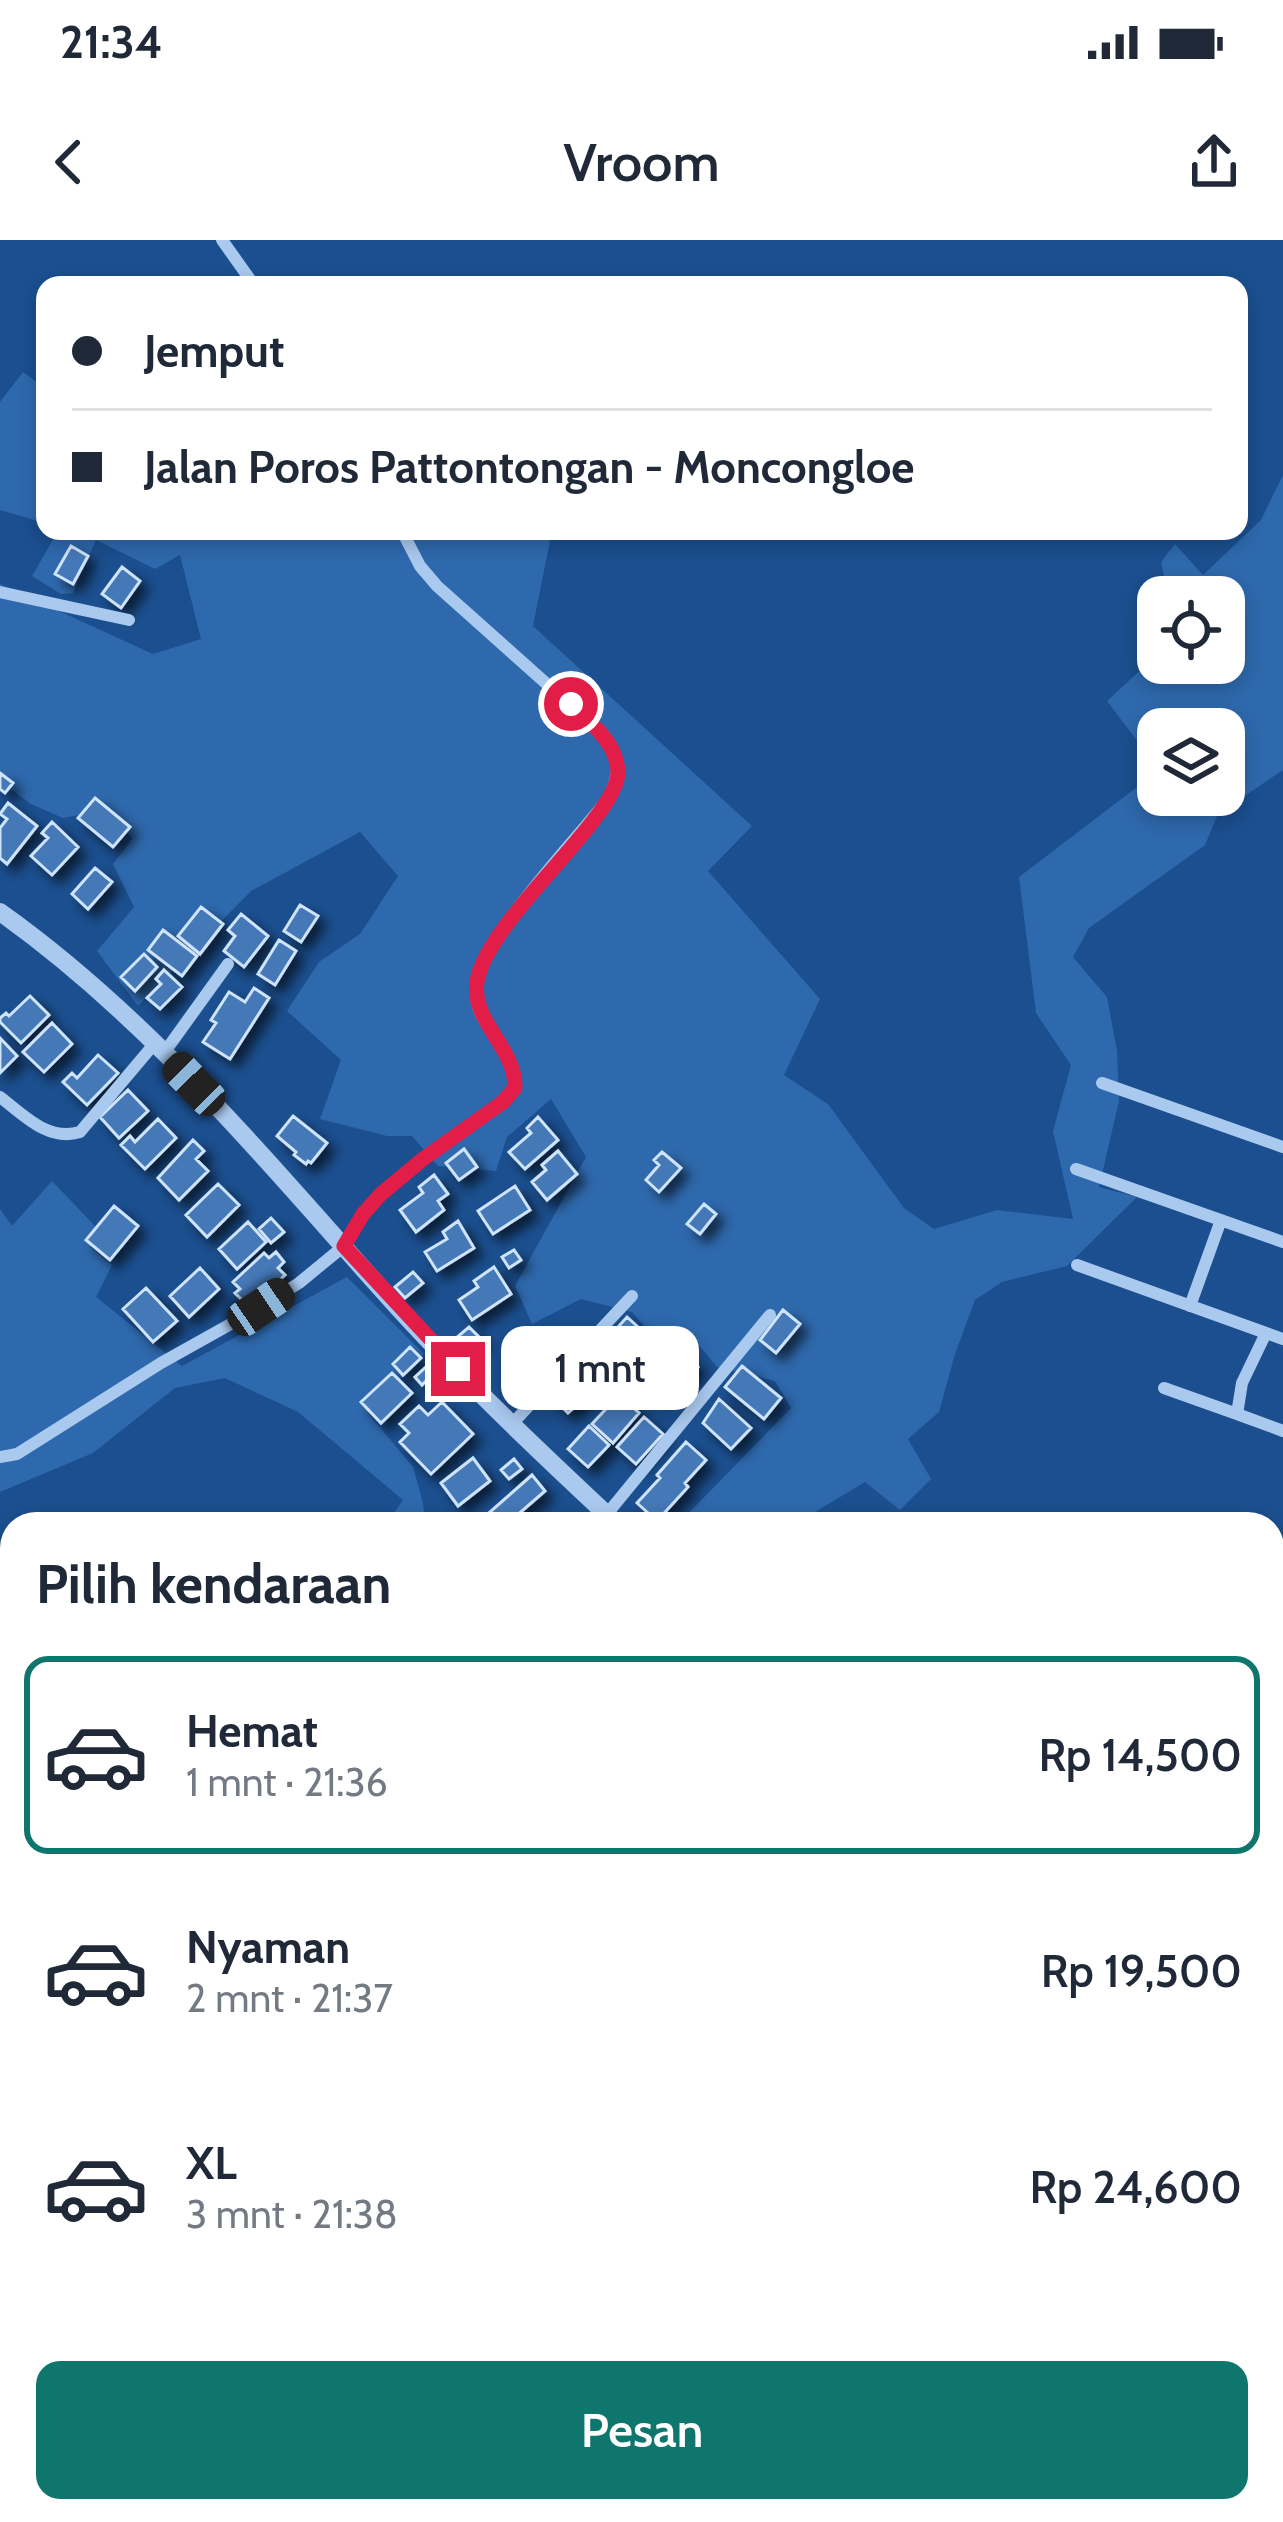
<!DOCTYPE html>
<html lang="id">
<meta charset="utf-8">
<style>
:root{--surface:#fff;--page:#f6f6f7;--text:#1f2937;--muted:#747a83;--line:#e0e1e3;--accent:#0f766e}
body{margin:0;font-family:Cabin,sans-serif;background:var(--page);color:var(--text);height:100vh;display:flex;flex-direction:column;font-size:45px;white-space:nowrap}
*{box-sizing:border-box;margin:0}
p{font-size:39px;color:var(--muted)}
.icon{flex:none;width:66px;height:66px;fill:none;stroke:currentColor;stroke-width:2;stroke-linecap:round;stroke-linejoin:round}
.map{position:relative;flex:1;overflow:hidden}
.side{position:absolute;left:0px;top:1272px;width:1284px;height:1011px;display:flex;flex-direction:column;background:var(--surface);border-radius:36px 36px 0 0;box-shadow:0 6px 18px #0003}
.side>*{flex:none}
.hud{position:absolute;left:36px;top:36px;width:1212px;height:264px;border-radius:24px;box-shadow:0 6px 18px #0003;display:grid;align-content:center;height:264px;padding:0 36px;background:var(--surface)}
.tools{position:absolute;left:1137px;top:336px;display:grid;gap:24px}
.tools a{display:grid;place-items:center;width:108px;height:108px;border-radius:24px;background:var(--surface);box-shadow:0 6px 18px #0003;font-size:60px}
.end{position:absolute;width:54px;height:54px;margin:-27px;border:15px solid #e11d48;background:#fff;box-shadow:0 0 0 6px #fff}
.from{border-radius:50%}
.bubble{position:absolute;height:84px;border-radius:24px;background:var(--surface);box-shadow:0 6px 18px #0003;font-size:39px;font-weight:600;line-height:84px;text-align:center}
.car{position:absolute;width:36px;height:72px;margin:-36px -18px;border-radius:15px;box-shadow:0 0 9px 3px #0007;background:linear-gradient(#222 24%,#8ab4d8 0 40%,#222 0 76%,#8ab4d8 0 86%,#222 0)}
.hud b{display:flex;align-items:center;gap:42px;height:114px;font-size:45px}
.hud b+b{border-top:3px solid var(--line)}
.hud i{width:30px;height:30px;background:var(--text)}
ul{padding:0;list-style:none}
li{display:flex;align-items:center;gap:36px;height:198px;margin:0 24px 18px;padding:0 12px;border:6px solid transparent;border-radius:24px}
li div{flex:1}
li b{display:block;font-size:45px}
li em{font-style:normal;font-weight:600}
li.active{border-color:var(--accent)}
li>.icon{width:108px;height:108px;stroke-width:1.5}
h2{padding:0 36px;font-size:54px;line-height:144px}
.button{display:flex;gap:24px;margin-top:auto;padding:24px 36px}
.button a{flex:1;height:138px;border-radius:24px;background:var(--accent);color:#fff;font-size:48px;font-weight:600;line-height:138px;text-align:center}
.status{display:flex;justify-content:space-between;align-items:center;height:84px;padding:0 60px;background:var(--surface);direction:ltr}
.status svg{height:33px;fill:currentColor}
header{display:flex;justify-content:space-between;align-items:center;height:156px;padding:0 36px;background:var(--surface);font-size:54px;font-weight:600}
.map>svg:first-child{display:block}
.green{fill:#2e69ad;fill-rule:evenodd}
.building{fill:#4478b7;stroke:#cfe3fa;stroke-width:3;filter:url(#shadow)}
.lines{fill:none;stroke-linecap:round;stroke-linejoin:round}
.minor{stroke:#a9c9ee;stroke-width:12}
.tertiary{stroke:#a9c9ee;stroke-width:18}
.route{stroke:#e11d48;stroke-width:15}
</style>
<div class="status"><b>21:34</b><svg viewBox="0 0 49 12"><path d="M0 12V9h3v3zM5 12V6h3v6zM10 12V3h3v9zM15 12V0h3v12zM26 1h20v11H26zM47 4h2v5h-2z"/></svg></div>
<header><svg class="icon" aria-label="back" viewBox="0 0 24 24"><path d="M15 5l-7 7 7 7"/></svg>Vroom<svg class="icon" aria-label="share" viewBox="0 0 24 24"><path d="M12 15V3M7 8l5-5 5 5M5 13v7h14v-7"/></svg></header>
<div class="map">
<svg width="1283" height="2282" viewBox="0 0 1283 2282">
<defs>
<filter id="shadow"><feDropShadow dx="8" dy="8" stdDeviation="6" flood-color="#0009"/></filter>
</defs>
<rect width="100%" height="100%" fill="#1b4f8f"/>
<path class="green" d="M 23,132 L 45,148 L 45,283 L 0,270 L 0,162 Z
M 1283,235 L 1283,530 L 1218,574 L 1205,605 L 1089,688 L 1073,717 L 1107,757 L 1117,811 L 1119,861 L 1099,947 L 1137,957 L 1067,1026 L 1002,1042 L 975,1060 L 955,1114 L 939,1172 L 908,1199 L 931,1239 L 900,1270 L 865,1242 L 795,1284 L 678,1284 L 791,1168 L 775,1141 L 717,1127 L 697,1103 L 661,1105 L 632,1072 L 581,1059 L 532,1084 L 515,1046 L 586,917 L 551,859 L 507,897 L 496,931 L 438,926 L 412,896 L 387,896 L 320,879 L 341,820 L 287,771 L 319,722 L 360,694 L 398,636 L 360,592 L 251,651 L 138,766 L 97,711 L 134,667 L 113,624 L 133,598 L 101,571 L 63,578 L 31,564 L 0,541 L 0,344 L 153,414 L 201,399 L 180,315 L 155,329 L 96,300 L 73,353 L 61,354 L 32,336 L 58,291 L 552,291 L 533,386 L 752,586 L 708,631 L 820,759 L 784,835 L 828,864 L 904,968 L 934,989 L 997,970 L 1073,979 L 1053,891 L 1071,825 L 1036,773 L 1019,637 L 1141,544 L 1148,515 L 1107,461 L 1158,414 L 1158,423 L 1224,423 L 1224,357 L 1168,357 L 1161,322 L 1175,304 L 1203,335 L 1261,280 ZM 1158,489 L 1224,489 L 1224,555 L 1158,555 Z
M 52,941 L 96,987 L 90,1007 L 112,1025 L 96,1057 L 182,1126 L 347,1037 L 424,1114 L 368,1173 L 413,1227 L 423,1263 L 425,1284 L 386,1284 L 403,1260 L 298,1172 L 225,1138 L 175,1148 L 93,1213 L 0,1252 L 0,969 L 12,986 Z
M 12,1552 L 12,1620 L 0,1612 L 0,1571 Z
M 12,1622 L 12,1680 L 0,1691 L 0,1637 Z"/>
<path class="building" d="M 71,306 L 88,316 L 73,344 L 55,334 Z
M 122,327 L 140,341 L 121,368 L 102,354 Z
M 0,533 L 13,543 L 5,553 L 0,549 Z
M 95,558 L 130,587 L 113,607 L 78,578 Z
M 8,563 L 37,586 L 7,624 L 0,618 L 0,588 L 7,579 L 0,574 Z
M 52,582 L 78,607 L 52,635 L 31,616 L 48,598 L 42,593 Z
M 95,628 L 112,642 L 88,669 L 72,654 Z
M 300,665 L 318,676 L 301,702 L 284,691 Z
M 201,667 L 223,684 L 200,714 L 178,696 Z
M 241,674 L 268,696 L 244,727 L 224,711 L 235,696 L 228,690 Z
M 163,690 L 197,716 L 182,736 L 148,710 Z
M 279,700 L 296,711 L 275,745 L 258,734 Z
M 144,714 L 157,727 L 135,751 L 121,737 Z
M 164,730 L 182,747 L 160,769 L 147,758 L 161,744 L 156,739 Z
M 254,748 L 269,758 L 230,819 L 203,802 L 216,783 L 211,780 L 229,752 L 245,762 Z
M 30,756 L 49,775 L 21,803 L 0,782 L 0,778 L 6,773 L 9,776 Z
M 52,783 L 72,804 L 44,832 L 23,812 Z
M 0,798 L 17,816 L 0,833 Z
M 98,815 L 118,833 L 87,865 L 63,842 L 72,833 L 77,838 Z
M 128,850 L 148,871 L 119,898 L 100,877 Z
M 293,876 L 327,903 L 311,923 L 308,921 L 306,924 L 294,915 L 296,912 L 277,896 Z
M 538,877 L 558,900 L 525,929 L 509,912 L 531,893 L 527,888 Z
M 158,879 L 176,898 L 145,929 L 121,905 L 130,896 L 135,902 Z
M 193,900 L 204,911 L 196,919 L 208,931 L 179,960 L 158,938 Z
M 464,909 L 477,927 L 459,940 L 446,923 Z
M 558,911 L 577,934 L 547,960 L 532,942 L 546,930 L 542,925 Z
M 662,912 L 681,928 L 659,952 L 646,940 L 659,925 L 654,920 Z
M 434,935 L 448,954 L 438,961 L 444,970 L 416,992 L 400,970 L 423,953 L 419,947 Z
M 218,944 L 239,965 L 207,997 L 186,975 Z
M 515,946 L 530,970 L 493,994 L 478,971 Z
M 704,964 L 716,974 L 700,994 L 687,984 Z
M 114,966 L 138,986 L 110,1020 L 86,1000 Z
M 271,978 L 284,992 L 271,1003 L 259,989 Z
M 458,981 L 474,1008 L 437,1031 L 425,1012 L 447,999 L 443,992 Z
M 248,982 L 266,1002 L 237,1029 L 219,1009 Z
M 514,1010 L 521,1020 L 509,1028 L 502,1017 Z
M 276,1012 L 284,1022 L 278,1028 L 285,1035 L 254,1064 L 249,1059 L 245,1063 L 235,1053 L 240,1049 L 233,1042 L 264,1013 L 269,1018 Z
M 494,1027 L 511,1054 L 472,1080 L 459,1060 L 478,1047 L 474,1041 Z
M 200,1028 L 219,1049 L 189,1077 L 170,1056 Z
M 413,1032 L 423,1043 L 405,1058 L 395,1047 Z
M 146,1048 L 177,1081 L 153,1102 L 123,1069 Z
M 783,1070 L 800,1084 L 776,1113 L 760,1100 Z
M 627,1077 L 648,1096 L 621,1125 L 600,1107 Z
M 469,1087 L 482,1100 L 470,1112 L 456,1098 Z
M 671,1103 L 698,1127 L 675,1152 L 649,1128 Z
M 410,1107 L 421,1118 L 403,1135 L 393,1124 Z
M 582,1121 L 594,1134 L 581,1146 L 589,1154 L 568,1173 L 552,1157 L 559,1151 L 554,1146 Z
M 427,1126 L 434,1133 L 422,1145 L 415,1137 Z
M 742,1126 L 781,1158 L 764,1179 L 725,1147 Z
M 392,1133 L 412,1153 L 381,1183 L 361,1162 Z
M 619,1155 L 639,1173 L 613,1203 L 592,1184 Z
M 719,1159 L 751,1188 L 731,1209 L 703,1183 Z
M 442,1162 L 473,1194 L 431,1234 L 400,1202 L 409,1193 L 400,1184 L 419,1166 L 428,1175 Z
M 644,1177 L 663,1194 L 636,1224 L 617,1207 Z
M 589,1186 L 609,1205 L 588,1227 L 568,1209 Z
M 686,1202 L 706,1220 L 685,1243 L 688,1247 L 657,1281 L 637,1263 L 660,1238 L 657,1235 Z
M 473,1218 L 490,1241 L 458,1266 L 441,1243 Z
M 514,1219 L 522,1229 L 509,1239 L 501,1230 Z
M 532,1235 L 545,1251 L 507,1284 L 486,1284 L 482,1279 Z
M 1272,1651 L 1283,1662 L 1282,1699 L 1272,1689 Z
M 1280,1806 L 1283,1811 L 1283,1836 L 1272,1843 L 1272,1811 Z
M 1279,1896 L 1283,1902 L 1283,1926 L 1272,1934 L 1272,1901 Z
M 1229,2271 L 1258,2271 L 1253,2282 L 1233,2282 L 1226,2279 Z"/>
<g class="lines">
<path class="minor" d="M 222,0 L 254,45
M 0,352 L 129,380
M 164,813 L 228,724
M 1102,843 L 1283,907
M 0,857 C 24,875 48,902 80,892 L 155,803
M 1076,929 L 1283,1002
M 1077,1025 L 1266,1093
M 1190,1066 L 1221,980
M 1283,1099 L 1266,1093 L 1242,1143 L 1237,1174 L 1283,1191
M 1164,1148 L 1237,1174
M 511,1185 L 632,1056
M 0,1217 L 17,1214 L 161,1123 L 261,1067 L 299,1043 L 344,1006 L 363,974 L 381,954 L 423,919 L 503,863 L 515,848 C 516,810 485,794 477,763 C 463,714 577,600 607,560 C 622,532 619,522 604,495 L 437,346 L 420,326 L 402,291
M 607,1274 L 770,1075
M 1272,1395 L 1283,1377
M 1272,1730 L 1278,1725"/>
<path class="tertiary" d="M 0,672 C 155,782 275,932 402,1072 C 470,1146 543,1215 617,1284
M 1272,2152 L 1283,2172"/>
</g>
<g class="lines">
<path class="route" d="M 458,1129 L 344,1006 L 363,974 L 381,954 L 423,919 L 503,862 L 515,848 C 516,806 467,779 478,737 C 493,675 620,575 618,531 C 616,501 590,483 571,464"/>
</g>
</svg>
<div class="tools">
<a><svg class="icon" aria-label="locate" viewBox="0 0 24 24"><circle cx="12" cy="12" r="6"/><path d="M12 2v4M12 18v4M2 12h4M18 12h4"/></svg></a>
<a><svg class="icon" aria-label="layers" viewBox="0 0 24 24"><path d="M12 4l9 5-9 5-9-5zM3 14l9 5 9-5"/></svg></a>
</div>
<i class="end from" style="left:571px;top:464px"></i>
<i class="end" style="left:458px;top:1129px"></i>
<div class="bubble" style="left:501px;top:1086px;width:198px">1 mnt</div>
<i class="car" style="left:194px;top:844px;rotate:316deg"></i>
<i class="car" style="left:261px;top:1067px;rotate:56deg"></i>
<div class="hud">
<b><i class="from"></i>Jemput</b>
<b><i></i>Jalan Poros Pattontongan - Moncongloe</b>
</div>
<section class="side">
<h2>Pilih kendaraan</h2>
<ul>
<li class="active"><svg class="icon" aria-label="car" viewBox="0 0 24 24"><path d="M5 17H2v-5l4-1 3-4h7l3 4 3 1v5h-3M9 17h6M6 11h13"/><circle cx="7" cy="17" r="2"/><circle cx="17" cy="17" r="2"/></svg><div><b>Hemat</b><p>1 mnt · 21:36</p></div><em>Rp 14,500</em></li>
<li><svg class="icon" aria-label="car" viewBox="0 0 24 24"><path d="M5 17H2v-5l4-1 3-4h7l3 4 3 1v5h-3M9 17h6M6 11h13"/><circle cx="7" cy="17" r="2"/><circle cx="17" cy="17" r="2"/></svg><div><b>Nyaman</b><p>2 mnt · 21:37</p></div><em>Rp 19,500</em></li>
<li><svg class="icon" aria-label="car" viewBox="0 0 24 24"><path d="M5 17H2v-5l4-1 3-4h7l3 4 3 1v5h-3M9 17h6M6 11h13"/><circle cx="7" cy="17" r="2"/><circle cx="17" cy="17" r="2"/></svg><div><b>XL</b><p>3 mnt · 21:38</p></div><em>Rp 24,600</em></li>
</ul>
<div class="button"><a>Pesan</a></div>
</section>
</div>
